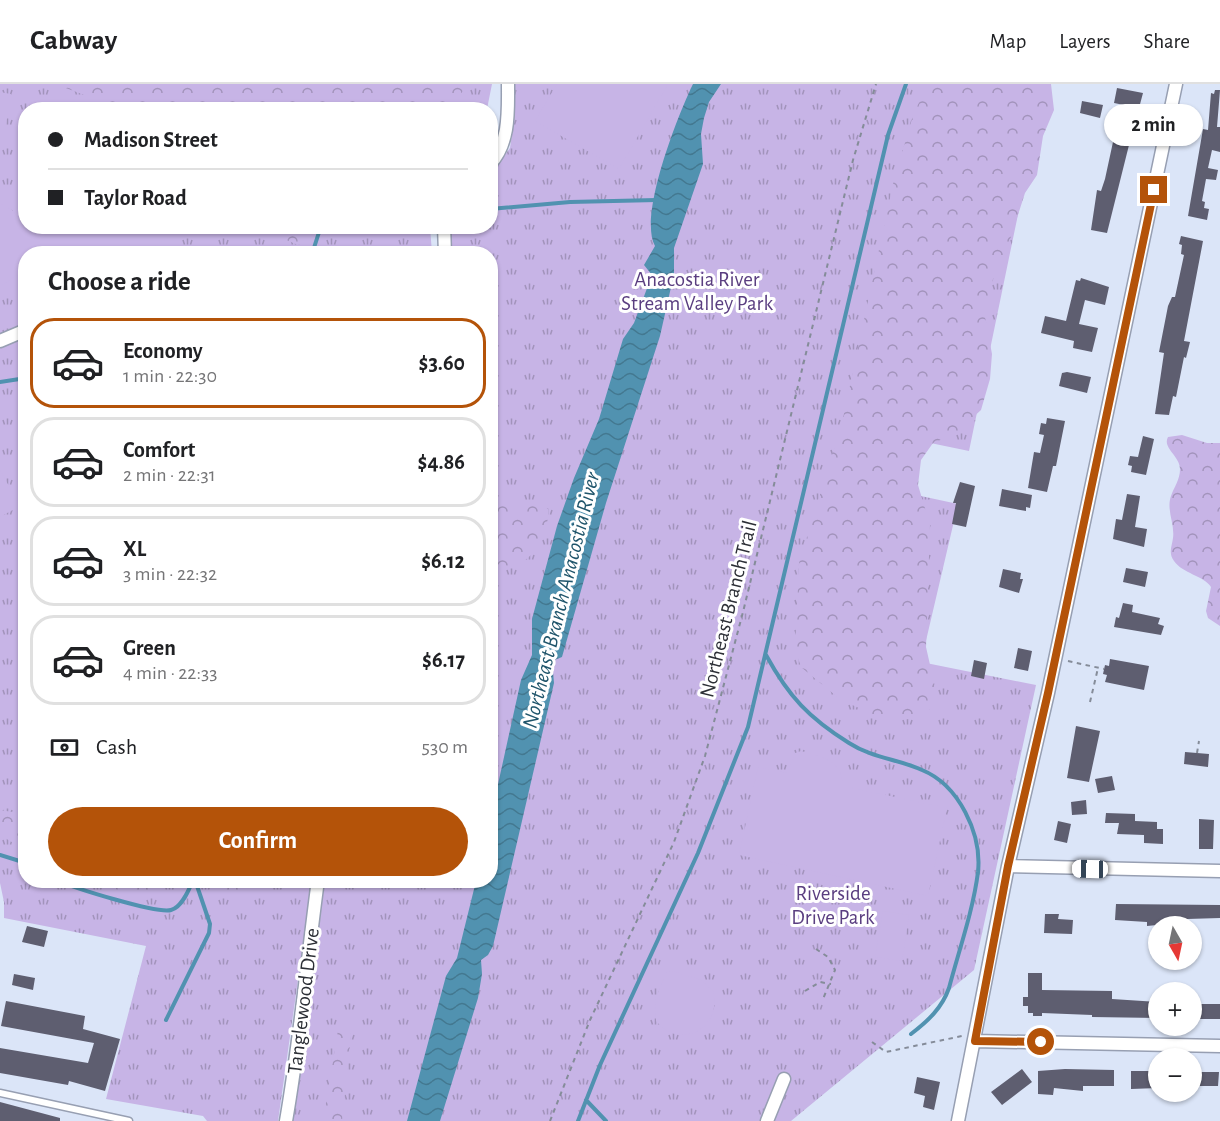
<!DOCTYPE html>
<meta charset="utf-8">
<style>
:root{--surface:#fff;--page:#f6f6f6;--text:#202124;--muted:#757577;--line:#e0e0e0;--accent:#b45309}
body{margin:0;font-family:"Alegreya Sans",sans-serif;background:var(--page);color:var(--text);height:100vh;display:flex;flex-direction:column;font-size:22px;white-space:nowrap}
*{box-sizing:border-box;margin:0}
p{font-size:20px;color:var(--muted)}
.icon{flex:none;width:33px;height:33px;fill:none;stroke:currentColor;stroke-width:2;stroke-linecap:round;stroke-linejoin:round}
.map{position:relative;flex:1;overflow:hidden}
.drawer{position:absolute;left:18px;top:162px;width:480px;height:642px;display:flex;flex-direction:column;background:var(--surface);border-radius:24px;box-shadow:0 2px 4px #0004}
.drawer>*{flex:none}
.guide{position:absolute;left:18px;top:18px;width:480px;height:132px;border-radius:24px;box-shadow:0 2px 4px #0004;display:grid;align-content:center;height:132px;padding:0 30px;background:var(--surface)}
.needle{width:39px;rotate:171deg}
.buttons{position:absolute;left:1148px;top:832px;display:grid;gap:12px}
.buttons a{display:grid;place-items:center;width:54px;height:54px;border-radius:50%;background:var(--surface);box-shadow:0 2px 4px #0004;font-size:30px}
.end{position:absolute;width:27px;height:27px;margin:-14px;border:8px solid #b45309;background:#fff;box-shadow:0 0 0 3px #fff}
.from{border-radius:50%}
.bubble{position:absolute;height:42px;border-radius:21px;background:var(--surface);box-shadow:0 2px 4px #0004;font-size:20px;font-weight:700;line-height:42px;text-align:center}
.car{position:absolute;width:18px;height:36px;margin:-18px -9px;border-radius:8px;box-shadow:0 0 4px 2px #0007;background:linear-gradient(#fff 24%,#345 0 40%,#fff 0 76%,#345 0 86%,#fff 0)}
.guide b{display:flex;align-items:center;gap:21px;height:57px;font-size:22px}
.guide b+b{border-top:2px solid var(--line)}
.guide i{width:15px;height:15px;background:var(--text)}
ul{padding:0;list-style:none}
li{display:flex;align-items:center;gap:18px;height:90px;margin:0 12px 9px;padding:0 18px;border:3px solid var(--line);border-radius:24px}
li div{flex:1}
li b{display:block;font-size:22px}
li em{font-style:normal;font-weight:700}
li.selected{border-color:var(--accent)}
li>.icon{width:54px;height:54px;stroke-width:1.5}
h2{padding:0 30px;font-size:27px;line-height:72px}
.pay{display:flex;align-items:center;gap:15px;height:66px;padding:0 30px;font-size:22px}
.pay p{margin-inline-start:auto}
.cta{display:flex;gap:12px;margin-top:auto;padding:12px 30px}
.cta a{flex:1;height:69px;border-radius:36px;background:var(--accent);color:#fff;font-size:24px;font-weight:700;line-height:69px;text-align:center}
header{display:flex;align-items:center;gap:36px;box-sizing:border-box;height:84px;padding:0 30px;background:var(--surface);border-bottom:2px solid var(--line)}
header strong{font-size:28px}
nav{display:flex;gap:33px;margin-inline-start:auto;font-size:21px}
.map>svg:first-child{display:block}
.grass{fill:url(#grass-tufts)}
.forest{fill:url(#forest-crowns)}
.pitch{fill:#c7b4e6}
.water{fill:url(#water-waves)}
.lines{fill:none;stroke-linecap:round;stroke-linejoin:round}
.stream{stroke:#5192b0;stroke-width:4}
.building{fill:#5e5e70}
.lane-casing{stroke:#979fb2;stroke-width:9}
.street-casing{stroke:#979fb2;stroke-width:15}
.path{stroke:#858c99;stroke-width:2;stroke-dasharray:4.5 4.5;stroke-linecap:butt}
.lane{stroke:#fff;stroke-width:6}
.street{stroke:#fff;stroke-width:12}
.route{stroke:#b45309;stroke-width:8}
.labels{text-anchor:middle;stroke-width:6;stroke-linejoin:round;paint-order:stroke}
.park-label{font-size:21px;fill:#5a3e80;stroke:#fff}
.street-label{font-size:21px;fill:#2c2f36;stroke:#fff}
.water-label{font-size:22px;font-style:italic;fill:#20556b;stroke:#fff}
</style>
<header>
<strong>Cabway</strong>
<nav><a>Map</a><a>Layers</a><a>Share</a></nav>
</header>
<div class="map">
<svg width="1220" height="1037" viewBox="0 0 1220 1037">
<defs>
<pattern id="grass-tufts" width="24" height="20" patternUnits="userSpaceOnUse" patternTransform="scale(1.5)"><rect width="24" height="20" fill="#c7b4e6"/><path d="M3 7l-1-3M5 7V3M7 7l1-3M15 17l-1-3M17 17v-4M19 17l1-3" fill="none" stroke="#a293bb"/></pattern>
<pattern id="forest-crowns" width="20" height="18" patternUnits="userSpaceOnUse" patternTransform="scale(1.5)"><rect width="20" height="18" fill="#c7b4e6"/><path d="M2 6a3 3 0 1 1 6 0M12 15a3 3 0 1 1 6 0" fill="none" stroke="#a293bb"/></pattern>
<pattern id="water-waves" width="16" height="10" patternUnits="userSpaceOnUse" patternTransform="scale(1.5)"><rect width="16" height="10" fill="#5192b0"/><path d="M0 5q4-4 8 0t8 0" fill="none" stroke="#437890"/></pattern>
</defs>
<rect width="100%" height="100%" fill="#dbe5f8"/>
<path class="grass" d="M 0,0 L 492,0 L 487,25 L 26,26 L 26,142 L 430,143 L 432,169 L 26,170 L 26,796 L 312,797 L 278,1037 L 207,1037 L 203,1032 L 106,1015 L 146,862 L 4,834 L 4,818 L 0,799 Z
M 510,0 L 1045,0 L 969,367 L 853,343 L 842,395 L 958,420 L 921,578 L 1036,601 L 974,886 L 791,1037 L 291,1037 L 324,797 L 490,796 L 490,170 L 451,169 L 449,145 L 450,143 L 490,142 L 491,89 L 510,64 L 513,44 Z"/>
<path class="forest" d="M 55,0 L 467,0 L 453,23 L 448,25 L 113,26 L 98,16 Z
M 929,0 L 1051,0 L 1054,26 L 1043,52 L 1037,91 L 1025,109 L 1006,168 L 990,202 L 985,233 L 992,270 L 990,295 L 981,326 L 955,350 L 933,359 L 921,376 L 918,401 L 930,441 L 926,563 L 935,603 L 934,619 L 928,628 L 914,635 L 886,636 L 841,616 L 801,583 L 795,565 L 799,479 L 842,339 L 893,100 L 914,28 Z
M 272,143 L 313,143 L 304,159 L 298,161 L 284,155 Z
M 1182,351 L 1207,359 L 1220,359 L 1220,542 L 1208,534 L 1206,527 L 1211,503 C 1203,491 1183,490 1174,477 C 1168,469 1172,462 1173,454 C 1175,440 1166,426 1171,412 C 1174,403 1180,396 1180,385 C 1180,372 1162,364 1168,353 Z
M 491,413 C 509,419 535,415 548,425 C 550,455 524,496 491,477 Z
M 0,726 L 25,730 L 25,766 L 0,751 Z
M 87,797 L 163,797 L 163,802 L 152,810 L 135,811 Z
M 213,797 L 262,797 L 245,809 L 225,808 Z
M 345,942 L 349,943 L 351,951 L 342,1037 L 323,1037 L 338,946 Z"/>
<path class="pitch" d="M 557,0 L 668,0 L 619,85 L 535,37 Z
M 0,8 L 11,10 L 0,76 Z
M 25,116 L 26,142 L 185,143 L 144,169 L 26,170 L 25,185 L 0,203 L 0,119 L 12,126 L 24,139 Z
M 0,386 L 20,422 L 0,433 Z
M 801,667 C 822,673 842,676 843,702 L 947,724 L 928,812 L 739,771 L 758,683 L 787,689 L 795,669 Z
M 883,827 L 909,831 L 902,877 L 875,873 Z
M 672,887 L 701,896 L 713,907 C 723,944 680,967 656,937 L 655,916 L 666,889 Z"/>
<path class="water" d="M 693,0 L 721,0 L 709,18 L 704,34 L 701,50 L 703,80 L 674,164 L 674,190 L 660,252 L 606,419 L 562,573 L 552,577 L 554,599 L 493,862 L 488,871 L 481,876 L 482,890 L 478,914 L 440,1037 L 407,1037 L 446,892 L 457,874 L 476,797 L 490,796 L 491,732 L 521,596 L 532,571 L 532,535 L 557,442 L 574,394 L 599,335 L 623,255 L 634,239 L 652,191 L 644,181 L 655,162 C 638,132 678,31 693,0 Z"/>
<g class="lines">
<path class="stream" d="M 490,125 L 570,118 L 657,116
M 312,170 L 321,142
M 0,298 L 26,294
M 766,571 C 789,613 809,634 849,659 C 872,674 898,675 922,686 C 959,701 982,750 978,788 C 973,827 959,866 949,904 C 942,924 928,937 911,950
M 0,771 L 26,779
M 57,796 C 73,804 158,830 171,826 C 182,823 189,806 193,796
M 166,936 L 209,849 L 210,840 L 195,796
M 586,1016 L 606,1037
M 578,1037 L 600,981 L 698,769 L 748,643 L 888,51 L 906,0"/>
</g>
<path class="building" d="M 1117,4 L 1143,9 L 1139,24 L 1114,19 Z
M 1215,6 L 1220,6 L 1217,43 L 1220,43 L 1220,68 L 1212,66 L 1208,84 L 1218,86 L 1216,96 L 1206,95 L 1202,117 L 1205,118 L 1204,124 L 1209,125 L 1207,136 L 1188,132 L 1203,45 L 1208,46 L 1211,9 L 1214,10 Z
M 1082,17 L 1103,21 L 1100,34 L 1080,29 Z
M 1113,58 L 1129,61 L 1107,149 L 1091,146 L 1097,106 L 1101,107 L 1105,95 Z
M 1181,152 L 1203,157 L 1184,257 L 1190,258 L 1186,274 L 1184,273 L 1176,313 L 1173,312 L 1169,331 L 1155,330 L 1164,269 L 1159,268 L 1168,222 L 1172,213 L 1175,213 L 1184,171 L 1181,170 L 1182,161 L 1179,160 Z
M 1081,194 L 1109,203 L 1105,221 L 1085,216 L 1079,240 L 1098,244 L 1092,268 L 1073,264 L 1074,257 L 1041,249 L 1045,232 L 1066,237 L 1076,196 L 1080,197 Z
M 1067,288 L 1091,293 L 1087,309 L 1059,302 L 1062,289 Z
M 1047,334 L 1065,337 L 1056,382 L 1053,382 L 1047,408 L 1028,404 L 1034,368 L 1040,369 L 1044,351 L 1039,350 L 1041,339 L 1046,340 Z
M 1143,352 L 1154,355 L 1146,391 L 1131,388 L 1132,382 L 1128,381 L 1130,372 L 1138,373 Z
M 960,398 L 975,402 L 966,443 L 952,440 L 956,419 L 953,419 Z
M 1002,405 L 1032,411 L 1030,424 L 1026,423 L 1026,427 L 999,422 Z
M 1127,410 L 1140,412 L 1135,443 L 1147,445 L 1144,463 L 1113,455 L 1116,435 L 1122,436 Z
M 1126,484 L 1148,488 L 1145,503 L 1123,498 Z
M 1003,485 L 1021,489 L 1020,495 L 1023,495 L 1019,509 L 999,503 Z
M 1123,519 L 1133,521 L 1132,528 L 1160,534 L 1158,540 L 1164,542 L 1161,551 L 1114,543 L 1116,533 L 1119,534 Z
M 1018,564 L 1032,567 L 1028,587 L 1014,584 Z
M 1110,575 L 1149,582 L 1144,606 L 1105,598 L 1107,591 L 1103,590 L 1105,581 L 1109,582 Z
M 974,576 L 987,579 L 984,595 L 971,592 Z
M 1076,642 L 1100,647 L 1089,698 L 1067,694 Z
M 1185,668 L 1209,670 L 1208,683 L 1184,680 Z
M 1112,692 L 1115,706 L 1098,709 L 1095,695 Z
M 1086,716 L 1087,730 L 1072,731 L 1071,718 Z
M 1106,729 L 1135,730 L 1135,737 L 1157,738 L 1157,745 L 1163,745 L 1163,760 L 1144,759 L 1144,751 L 1117,750 L 1119,739 L 1105,739 Z
M 1199,735 L 1214,736 L 1213,765 L 1199,765 Z
M 1058,737 L 1071,740 L 1067,759 L 1054,756 Z
M 1116,820 L 1220,821 L 1220,834 L 1187,835 L 1187,838 L 1147,842 L 1147,838 L 1115,836 Z
M 1045,830 L 1059,830 L 1058,835 L 1073,836 L 1072,850 L 1044,849 Z
M 27,842 L 48,847 L 44,863 L 22,858 Z
M 1028,889 L 1042,889 L 1042,906 L 1112,907 L 1112,915 L 1158,918 L 1158,934 L 1092,933 L 1092,931 L 1042,929 L 1042,932 L 1033,932 L 1033,929 L 1028,929 L 1028,922 L 1023,922 L 1023,913 L 1028,913 Z
M 14,890 L 35,894 L 33,906 L 12,901 Z
M 6,917 L 85,932 L 83,945 L 120,955 L 105,1007 L 69,997 L 68,1001 L 0,989 L 0,964 L 88,979 L 94,959 L 1,942 Z
M 1191,920 L 1220,920 L 1220,935 L 1191,935 Z
M 1022,985 L 1032,998 L 1002,1021 L 991,1008 Z
M 1065,985 L 1114,986 L 1114,1002 L 1083,1002 L 1083,1007 L 1054,1004 L 1053,1011 L 1038,1010 L 1038,987 Z
M 1131,987 L 1158,987 L 1158,1004 L 1131,1005 Z
M 1191,988 L 1219,988 L 1218,1002 L 1191,1002 Z
M 917,993 L 940,998 L 934,1026 L 923,1023 L 925,1012 L 914,1009 Z
M 0,1018 L 60,1034 L 60,1037 L 0,1037 Z"/>
<g class="lines">
<g class="lane-casing">
<path id="lane" d="M 0,1009 L 129,1037"/>
</g>
<g class="street-casing">
<path id="street" d="M 490,80 C 510,59 508,27 508,0
M 444,142 L 445,170
M 0,257 L 26,246
M 1008,782 L 1220,787
M 975,957 L 1220,962
M 286,1037 C 300,957 307,877 318,796
M 767,1037 L 784,995
M 958,1037 L 1008,782 L 1048,609 L 1176,0"/>
</g>
<path class="path" d="M 1068,577 L 1104,585
M 1090,618 L 1098,584
M 1197,669 L 1199,657
M 816,865 L 828,873 L 835,886 L 823,915
M 805,907 L 820,898 L 831,900
M 872,958 L 886,968 L 962,952
M 550,1037 L 590,936 L 674,758 L 705,672 L 743,528 L 853,76 L 876,0"/>
<use href="#lane" class="lane"/>
<use href="#street" class="street"/>
</g>
<g class="lines">
<path class="route" d="M 1041,958 L 975,957 L 1008,782 L 1048,609 L 1154,106"/>
</g>
<g class="labels">
<g class="park-label">
<text x="697" y="202">Anacostia River<tspan x="697" dy="24">Stream Valley Park</tspan></text>
<text x="833" y="816">Riverside<tspan x="833" dy="24">Drive Park</tspan></text>
</g>
<g class="street-label">
<text transform="translate(728 525) rotate(-76)" y="7">Northeast Branch Trail</text>
<text transform="translate(303 917) rotate(-83)" y="7">Tanglewood Drive</text>
</g>
<g class="water-label">
<text transform="translate(560 516) rotate(-76)" y="8">Northeast Branch Anacostia River</text>
</g>
</g>
</svg>
<div class="buttons">
<a><svg class="needle" viewBox="-14 -14 28 28"><path d="M0-13l5 13h-10z" fill="#e53935"/><path d="M0 13l5-13h-10z" fill="#757577"/></svg></a>
<a>+</a>
<a>−</a>
</div>
<i class="end from" style="left:1041px;top:958px"></i>
<i class="end" style="left:1154px;top:106px"></i>
<div class="bubble" style="left:1104px;top:20px;width:99px">2 min</div>
<i class="car" style="left:1090px;top:785px;rotate:271deg"></i>
<div class="guide">
<b><i class="from"></i>Madison Street</b>
<b><i></i>Taylor Road</b>
</div>
<section class="drawer">
<h2>Choose a ride</h2>
<ul>
<li class="selected"><svg class="icon" aria-label="car" viewBox="0 0 24 24"><path d="M5 17H2v-5l4-1 3-4h7l3 4 3 1v5h-3M9 17h6M6 11h13"/><circle cx="7" cy="17" r="2"/><circle cx="17" cy="17" r="2"/></svg><div><b>Economy</b><p>1 min · 22:30</p></div><em>$3.60</em></li>
<li><svg class="icon" aria-label="car" viewBox="0 0 24 24"><path d="M5 17H2v-5l4-1 3-4h7l3 4 3 1v5h-3M9 17h6M6 11h13"/><circle cx="7" cy="17" r="2"/><circle cx="17" cy="17" r="2"/></svg><div><b>Comfort</b><p>2 min · 22:31</p></div><em>$4.86</em></li>
<li><svg class="icon" aria-label="car" viewBox="0 0 24 24"><path d="M5 17H2v-5l4-1 3-4h7l3 4 3 1v5h-3M9 17h6M6 11h13"/><circle cx="7" cy="17" r="2"/><circle cx="17" cy="17" r="2"/></svg><div><b>XL</b><p>3 min · 22:32</p></div><em>$6.12</em></li>
<li><svg class="icon" aria-label="car" viewBox="0 0 24 24"><path d="M5 17H2v-5l4-1 3-4h7l3 4 3 1v5h-3M9 17h6M6 11h13"/><circle cx="7" cy="17" r="2"/><circle cx="17" cy="17" r="2"/></svg><div><b>Green</b><p>4 min · 22:33</p></div><em>$6.17</em></li>
</ul>
<div class="pay"><svg class="icon" aria-label="cash" viewBox="0 0 24 24"><path d="M3 7h18v10H3z"/><circle cx="12" cy="12" r="2"/></svg>Cash<p>530 m</p></div>
<div class="cta"><a>Confirm</a></div>
</section>
</div>
